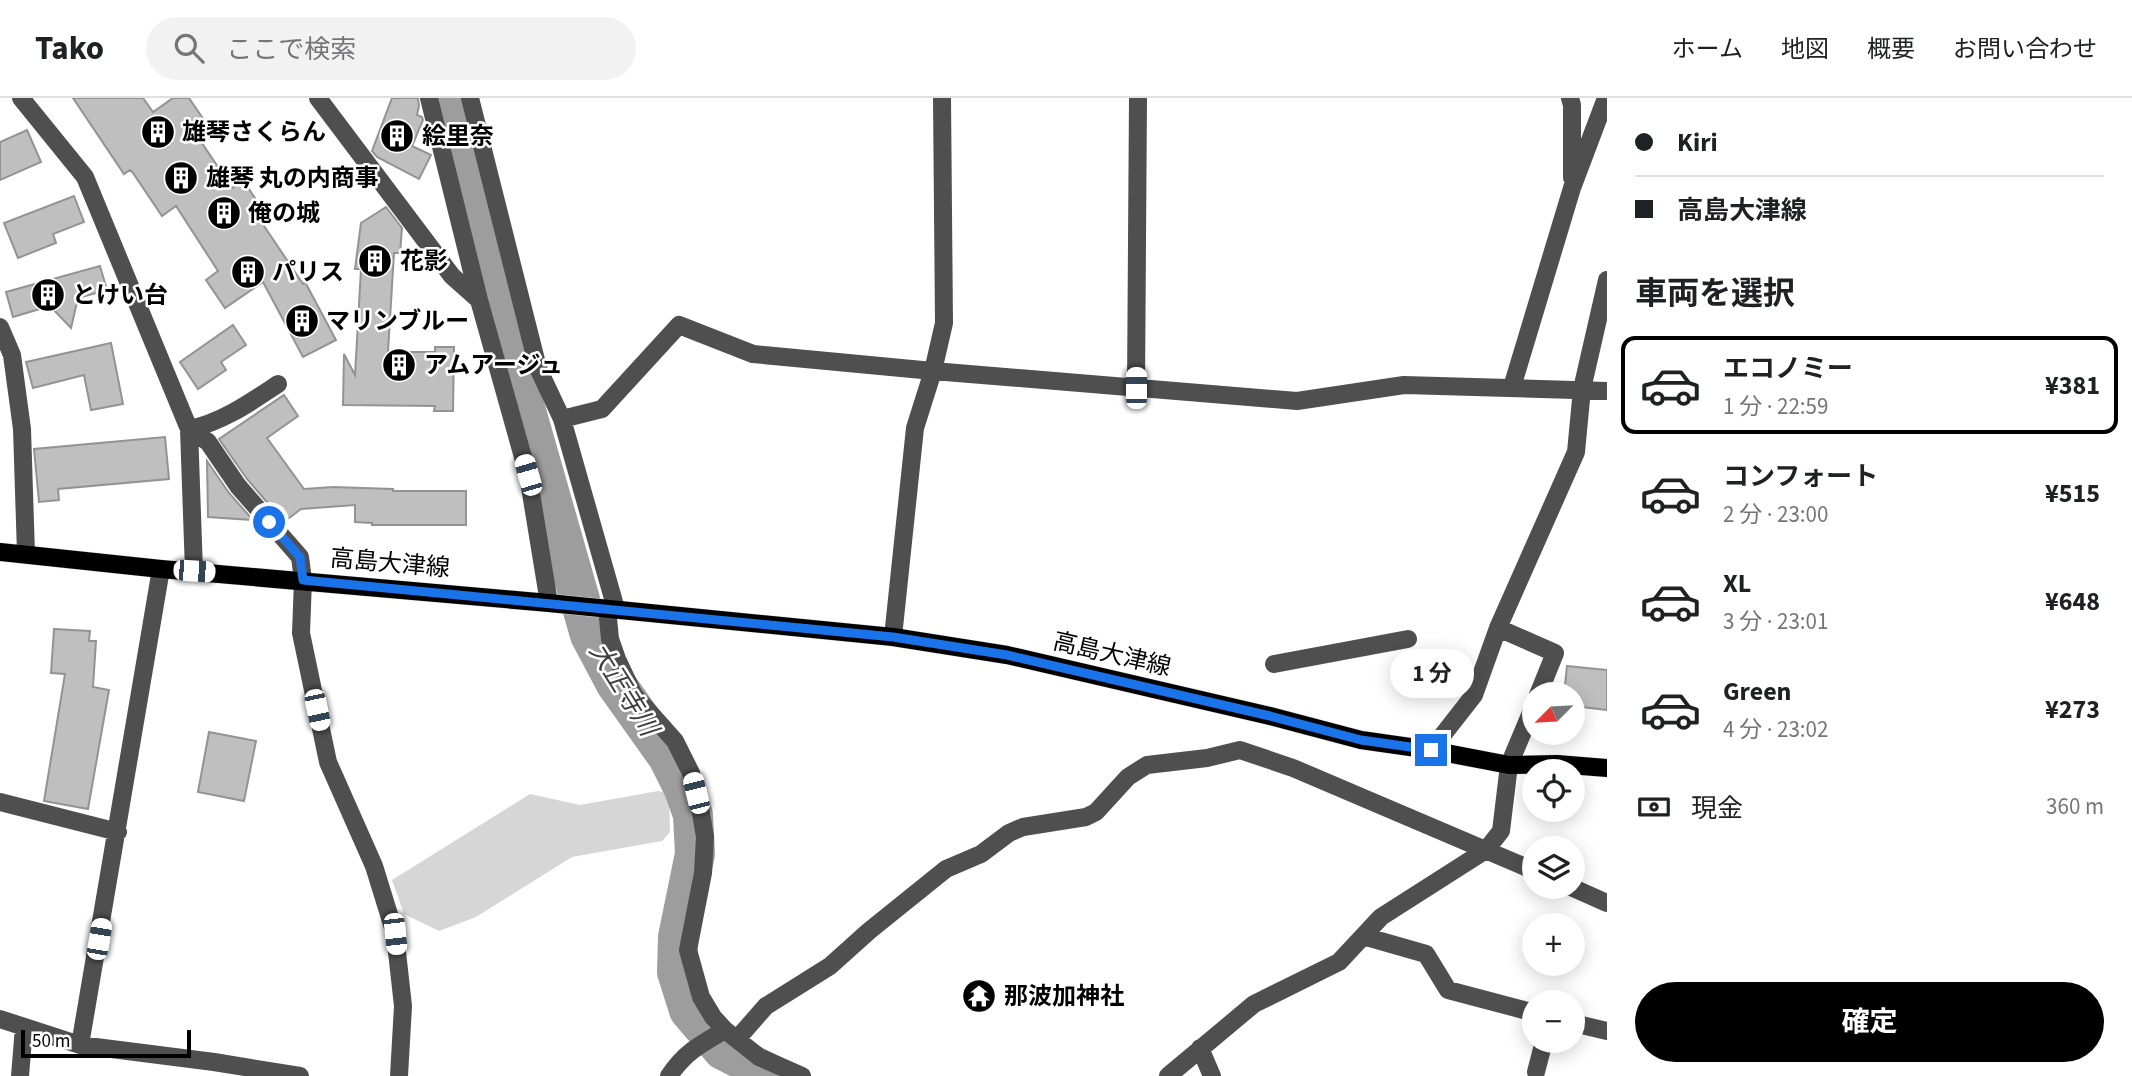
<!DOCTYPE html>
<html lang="ja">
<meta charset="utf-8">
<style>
:root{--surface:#fff;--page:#f2f2f2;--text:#202124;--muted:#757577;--line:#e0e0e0;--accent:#000}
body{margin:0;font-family:"Source Sans 3","Noto Sans JP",sans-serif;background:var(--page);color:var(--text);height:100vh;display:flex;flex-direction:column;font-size:26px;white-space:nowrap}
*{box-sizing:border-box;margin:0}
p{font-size:23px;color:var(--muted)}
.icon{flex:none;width:38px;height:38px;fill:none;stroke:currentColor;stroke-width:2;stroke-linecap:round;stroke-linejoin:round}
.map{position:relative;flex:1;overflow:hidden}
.sheet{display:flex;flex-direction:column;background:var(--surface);width:525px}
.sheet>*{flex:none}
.guide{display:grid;align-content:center;height:154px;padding:0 28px;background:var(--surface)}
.needle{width:46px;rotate:246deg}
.tools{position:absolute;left:1522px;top:584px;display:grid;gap:14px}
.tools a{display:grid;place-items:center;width:63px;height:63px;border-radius:50%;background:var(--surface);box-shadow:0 4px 18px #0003;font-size:35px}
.scale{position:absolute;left:21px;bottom:18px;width:170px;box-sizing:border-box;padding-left:7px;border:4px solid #000;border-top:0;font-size:19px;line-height:24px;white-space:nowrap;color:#000;-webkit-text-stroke:5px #fff;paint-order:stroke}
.end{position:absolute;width:32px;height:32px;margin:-16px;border:9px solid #1a73e8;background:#fff;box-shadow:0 0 0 4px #fff}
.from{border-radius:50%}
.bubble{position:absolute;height:49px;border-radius:24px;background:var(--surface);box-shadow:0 4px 18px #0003;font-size:23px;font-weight:700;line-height:49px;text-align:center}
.car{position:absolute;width:21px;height:42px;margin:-21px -10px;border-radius:9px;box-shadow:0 0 5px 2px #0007;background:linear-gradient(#fff 24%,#345 0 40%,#fff 0 76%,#345 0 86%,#fff 0)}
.guide b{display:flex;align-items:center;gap:24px;height:66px;font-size:26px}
.guide b+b{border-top:2px solid var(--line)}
.guide i{width:18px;height:18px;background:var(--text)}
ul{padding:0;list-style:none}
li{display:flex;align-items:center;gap:21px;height:98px;margin:0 14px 10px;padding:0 14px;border:4px solid transparent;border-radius:14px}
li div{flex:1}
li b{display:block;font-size:26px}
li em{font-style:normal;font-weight:700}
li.current{border-color:var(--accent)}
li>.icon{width:63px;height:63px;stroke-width:1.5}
h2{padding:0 28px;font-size:32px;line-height:84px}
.pay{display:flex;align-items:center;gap:18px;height:77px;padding:0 28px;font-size:26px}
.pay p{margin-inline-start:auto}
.action{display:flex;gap:14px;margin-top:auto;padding:14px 28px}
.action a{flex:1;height:80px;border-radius:42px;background:var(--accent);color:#fff;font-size:28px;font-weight:700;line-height:80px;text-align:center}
header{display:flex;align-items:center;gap:42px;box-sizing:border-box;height:98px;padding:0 35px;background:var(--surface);border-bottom:2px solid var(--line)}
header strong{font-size:33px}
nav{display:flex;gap:38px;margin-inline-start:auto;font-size:24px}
.search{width:490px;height:63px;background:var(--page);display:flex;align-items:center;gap:18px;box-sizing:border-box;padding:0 24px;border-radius:38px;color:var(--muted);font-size:26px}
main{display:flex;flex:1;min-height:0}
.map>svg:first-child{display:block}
.green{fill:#d6d6d6}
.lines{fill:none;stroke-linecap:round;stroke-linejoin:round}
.river{stroke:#9d9d9d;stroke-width:40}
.building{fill:#bfbfbf;stroke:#939393;stroke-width:2}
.major-casing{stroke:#dbdbdb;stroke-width:19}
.minor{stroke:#4f4f4f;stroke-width:18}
.major{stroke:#000;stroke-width:18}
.route{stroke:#1a73e8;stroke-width:9}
.labels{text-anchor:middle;stroke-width:5;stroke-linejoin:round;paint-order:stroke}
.poi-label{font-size:24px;font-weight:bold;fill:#000;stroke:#fff;text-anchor:start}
.street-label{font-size:24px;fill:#000;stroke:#fff}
.water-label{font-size:26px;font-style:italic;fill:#3e3e3e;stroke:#fff}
</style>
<header>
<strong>Tako</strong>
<div class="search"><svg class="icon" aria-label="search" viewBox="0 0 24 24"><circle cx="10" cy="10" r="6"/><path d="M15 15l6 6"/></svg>ここで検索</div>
<nav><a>ホーム</a><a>地図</a><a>概要</a><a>お問い合わせ</a></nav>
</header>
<main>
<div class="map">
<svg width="1607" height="978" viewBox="0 0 1607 978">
<rect width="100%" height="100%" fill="#fff"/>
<path class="green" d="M 658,693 L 669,695 L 670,734 L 662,743 L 572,759 L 476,819 L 439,833 L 404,816 L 392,782 L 530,696 L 580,707 Z"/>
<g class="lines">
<path class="river" d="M 442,0 L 478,145 L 590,537 L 616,586 L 668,659 L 684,691 L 693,717 L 695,756 L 678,839 L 677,874 L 689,912 L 723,952 L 774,978"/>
</g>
<path class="building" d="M 73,0 L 143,0 L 153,14 L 173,0 L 189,0 L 206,25 L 194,33 L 232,90 L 243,82 L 258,105 L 252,110 L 303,186 L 305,184 L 336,242 L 303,259 L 263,184 L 225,210 L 206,182 L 218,173 L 176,108 L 162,118 L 133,75 L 130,72 L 124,76 Z
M 392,0 L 418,0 L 419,8 L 417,17 L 422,19 L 423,22 L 412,48 L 431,57 L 419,81 L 377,59 L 372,53 Z
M 27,32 L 41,64 L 0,82 L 0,44 Z
M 74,98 L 84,124 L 53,136 L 56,145 L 18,160 L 4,125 Z
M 386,109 L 402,130 L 400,155 L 394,155 L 388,254 L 435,254 L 435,249 L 454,249 L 453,313 L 434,313 L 435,308 L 343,307 L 344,256 L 355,277 L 361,171 L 355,171 L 361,125 Z
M 100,168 L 107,192 L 78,200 L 71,230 L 50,208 L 13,219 L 6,194 Z
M 233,227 L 246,247 L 221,264 L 226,272 L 198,291 L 180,264 Z
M 111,245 L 123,306 L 91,312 L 84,277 L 33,290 L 26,264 Z
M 284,297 L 298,318 L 267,340 L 304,391 L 333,389 L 393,391 L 393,393 L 466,393 L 466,427 L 372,427 L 372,425 L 355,424 L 355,407 L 301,411 L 284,424 L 247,381 L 219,341 Z
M 165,339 L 169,381 L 58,391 L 59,402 L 39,404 L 34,351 Z
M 207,363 L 229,395 L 253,422 L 208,419 Z
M 54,531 L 90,533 L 89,543 L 96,543 L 93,589 L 109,592 L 88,711 L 44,703 L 65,576 L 51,575 Z
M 1567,568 L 1607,572 L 1607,612 L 1573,608 L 1573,597 L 1564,597 Z
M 209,634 L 256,643 L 244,703 L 198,694 Z"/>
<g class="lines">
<g class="major-casing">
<path id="major" d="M 0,454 L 161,471 L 549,505 L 893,539 L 1007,557 L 1270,618 L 1361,642 L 1431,652 L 1509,667 L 1557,666 L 1607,670"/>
</g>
<path class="minor" d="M 21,0 L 85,79 L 189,331 L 208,344 L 238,388 L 300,459 L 303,482 L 301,535 L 328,664 L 374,768 L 395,836 L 403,908 L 399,978
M 318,0 L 452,178 L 479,202
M 429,0 L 479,202 L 528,377 L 549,505
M 470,0 L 538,270 L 562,321 L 616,511
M 1570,0 L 1572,7 L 1572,80
M 0,229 L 12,257 L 22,331 L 26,456
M 1512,289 L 1572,90 L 1606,0
M 1136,290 L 1138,0
M 562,321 L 602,311 L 679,227 L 753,256 L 933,273 L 1297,303 L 1404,287 L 1607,293
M 194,473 L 189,331 C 221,325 251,304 278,286
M 607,510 L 610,541 L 617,561 L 634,597 L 675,643 L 691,675 L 701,715 L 705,739 L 703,775 L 688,852 L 701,899 L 713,919 L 725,932 L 759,959 L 802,978
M 1498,530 L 1555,555 L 1538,597
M 893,539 L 915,330 L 933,273 L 944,225 L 942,0
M 1274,566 L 1408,541
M 1431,652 L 1474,597 L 1498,530 L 1576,354 L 1582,291 L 1607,182
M 0,704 L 118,734
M 1571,789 L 1607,805
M 1363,838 L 1426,856 L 1448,892 L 1535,915
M 0,921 L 80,947 L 214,964 L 300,978
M 1573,925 L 1607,933
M 737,941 L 766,908 L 830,868 L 869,833 L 946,771 L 981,756 L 1009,735 L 1023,729 L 1086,719 L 1096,714 L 1128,679 L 1147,667 L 1207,660 L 1240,652 L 1293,670 L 1535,773
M 80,947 L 161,471
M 1200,950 L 1212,978
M 1536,974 L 1544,943
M 20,978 L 24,929
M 669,978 C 685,954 701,946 725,932
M 1168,978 L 1254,906 L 1339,864 L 1381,819 L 1486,752 L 1501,733 L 1509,667 L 1535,605"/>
<use href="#major" class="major"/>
</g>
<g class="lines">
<path class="route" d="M 269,424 L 300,459 L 303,482 L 893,539 L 1007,557 L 1270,618 L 1361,642 L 1431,652"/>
</g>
<defs>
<g id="building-disc" transform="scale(1.75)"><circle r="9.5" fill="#000" stroke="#fff"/><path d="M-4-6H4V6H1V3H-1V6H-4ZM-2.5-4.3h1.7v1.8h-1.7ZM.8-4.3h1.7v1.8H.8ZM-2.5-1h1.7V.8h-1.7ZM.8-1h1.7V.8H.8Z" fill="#fff"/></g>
<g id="temple-disc" transform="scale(1.75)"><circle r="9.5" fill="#000" stroke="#fff"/><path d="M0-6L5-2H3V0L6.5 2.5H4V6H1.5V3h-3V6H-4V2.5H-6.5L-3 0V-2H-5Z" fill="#fff"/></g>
</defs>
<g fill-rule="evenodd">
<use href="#building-disc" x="158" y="34"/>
<use href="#building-disc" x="397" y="38"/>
<use href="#building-disc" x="181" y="80"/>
<use href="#building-disc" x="224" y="115"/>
<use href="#building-disc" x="375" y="163"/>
<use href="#building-disc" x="248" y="174"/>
<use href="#building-disc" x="48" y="197"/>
<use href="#building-disc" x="302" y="223"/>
<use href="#building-disc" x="399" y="267"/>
<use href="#temple-disc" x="979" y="898"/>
</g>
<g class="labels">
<g class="poi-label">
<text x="182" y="42">雄琴さくらん</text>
<text x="422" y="46">絵里奈</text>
<text x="206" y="88">雄琴 丸の内商事</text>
<text x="248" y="123">俺の城</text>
<text x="400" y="171">花影</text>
<text x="272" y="182">パリス</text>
<text x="72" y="205">とけい台</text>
<text x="326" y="231">マリンブルー</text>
<text x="424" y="275">アムアージュ</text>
<text x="1004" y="906">那波加神社</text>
</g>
<g class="street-label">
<text transform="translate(390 465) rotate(5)" y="8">高島大津線</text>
<text transform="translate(1112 556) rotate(13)" y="8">高島大津線</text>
</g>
<g class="water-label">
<text transform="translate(624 591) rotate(58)" y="9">大正寺川</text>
</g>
</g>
</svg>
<div class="tools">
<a><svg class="needle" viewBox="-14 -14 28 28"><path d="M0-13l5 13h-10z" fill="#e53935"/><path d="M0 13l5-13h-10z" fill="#757577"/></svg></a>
<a><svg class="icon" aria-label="locate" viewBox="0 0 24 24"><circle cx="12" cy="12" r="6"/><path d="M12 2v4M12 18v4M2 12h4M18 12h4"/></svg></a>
<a><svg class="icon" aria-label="layers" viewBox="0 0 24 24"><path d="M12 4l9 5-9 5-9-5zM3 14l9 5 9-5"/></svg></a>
<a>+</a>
<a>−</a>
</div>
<div class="scale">50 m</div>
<i class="end from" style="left:269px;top:424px"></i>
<i class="end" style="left:1431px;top:652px"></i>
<div class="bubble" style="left:1390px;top:551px;width:84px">1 分</div>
<i class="car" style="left:1136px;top:290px;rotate:0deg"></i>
<i class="car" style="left:528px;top:377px;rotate:344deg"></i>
<i class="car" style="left:194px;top:473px;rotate:94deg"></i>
<i class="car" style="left:317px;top:612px;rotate:168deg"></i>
<i class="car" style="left:696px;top:695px;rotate:346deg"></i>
<i class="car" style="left:395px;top:836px;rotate:174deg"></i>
<i class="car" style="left:99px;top:841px;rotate:10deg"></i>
</div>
<section class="sheet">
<div class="guide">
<b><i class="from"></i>Kiri</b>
<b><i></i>高島大津線</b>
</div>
<h2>車両を選択</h2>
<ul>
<li class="current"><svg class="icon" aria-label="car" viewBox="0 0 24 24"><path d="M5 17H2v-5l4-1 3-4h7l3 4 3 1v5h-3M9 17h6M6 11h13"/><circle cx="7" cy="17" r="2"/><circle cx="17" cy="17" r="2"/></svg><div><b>エコノミー</b><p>1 分 · 22:59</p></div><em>¥381</em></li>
<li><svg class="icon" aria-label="car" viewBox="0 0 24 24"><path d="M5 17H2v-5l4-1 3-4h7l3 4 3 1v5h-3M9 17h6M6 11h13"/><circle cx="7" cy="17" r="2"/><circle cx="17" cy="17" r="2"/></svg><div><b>コンフォート</b><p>2 分 · 23:00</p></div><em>¥515</em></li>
<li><svg class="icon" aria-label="car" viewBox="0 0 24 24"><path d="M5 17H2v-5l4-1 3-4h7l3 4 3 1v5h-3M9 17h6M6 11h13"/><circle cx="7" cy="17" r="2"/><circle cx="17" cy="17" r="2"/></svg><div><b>XL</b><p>3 分 · 23:01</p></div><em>¥648</em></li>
<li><svg class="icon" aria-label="car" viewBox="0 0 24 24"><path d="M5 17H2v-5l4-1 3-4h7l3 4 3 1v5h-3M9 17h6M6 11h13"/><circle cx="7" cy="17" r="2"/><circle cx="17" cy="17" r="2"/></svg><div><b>Green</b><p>4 分 · 23:02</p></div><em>¥273</em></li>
</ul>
<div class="pay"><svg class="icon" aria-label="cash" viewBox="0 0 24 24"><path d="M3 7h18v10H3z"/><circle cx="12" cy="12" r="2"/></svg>現金<p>360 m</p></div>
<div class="action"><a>確定</a></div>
</section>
</main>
